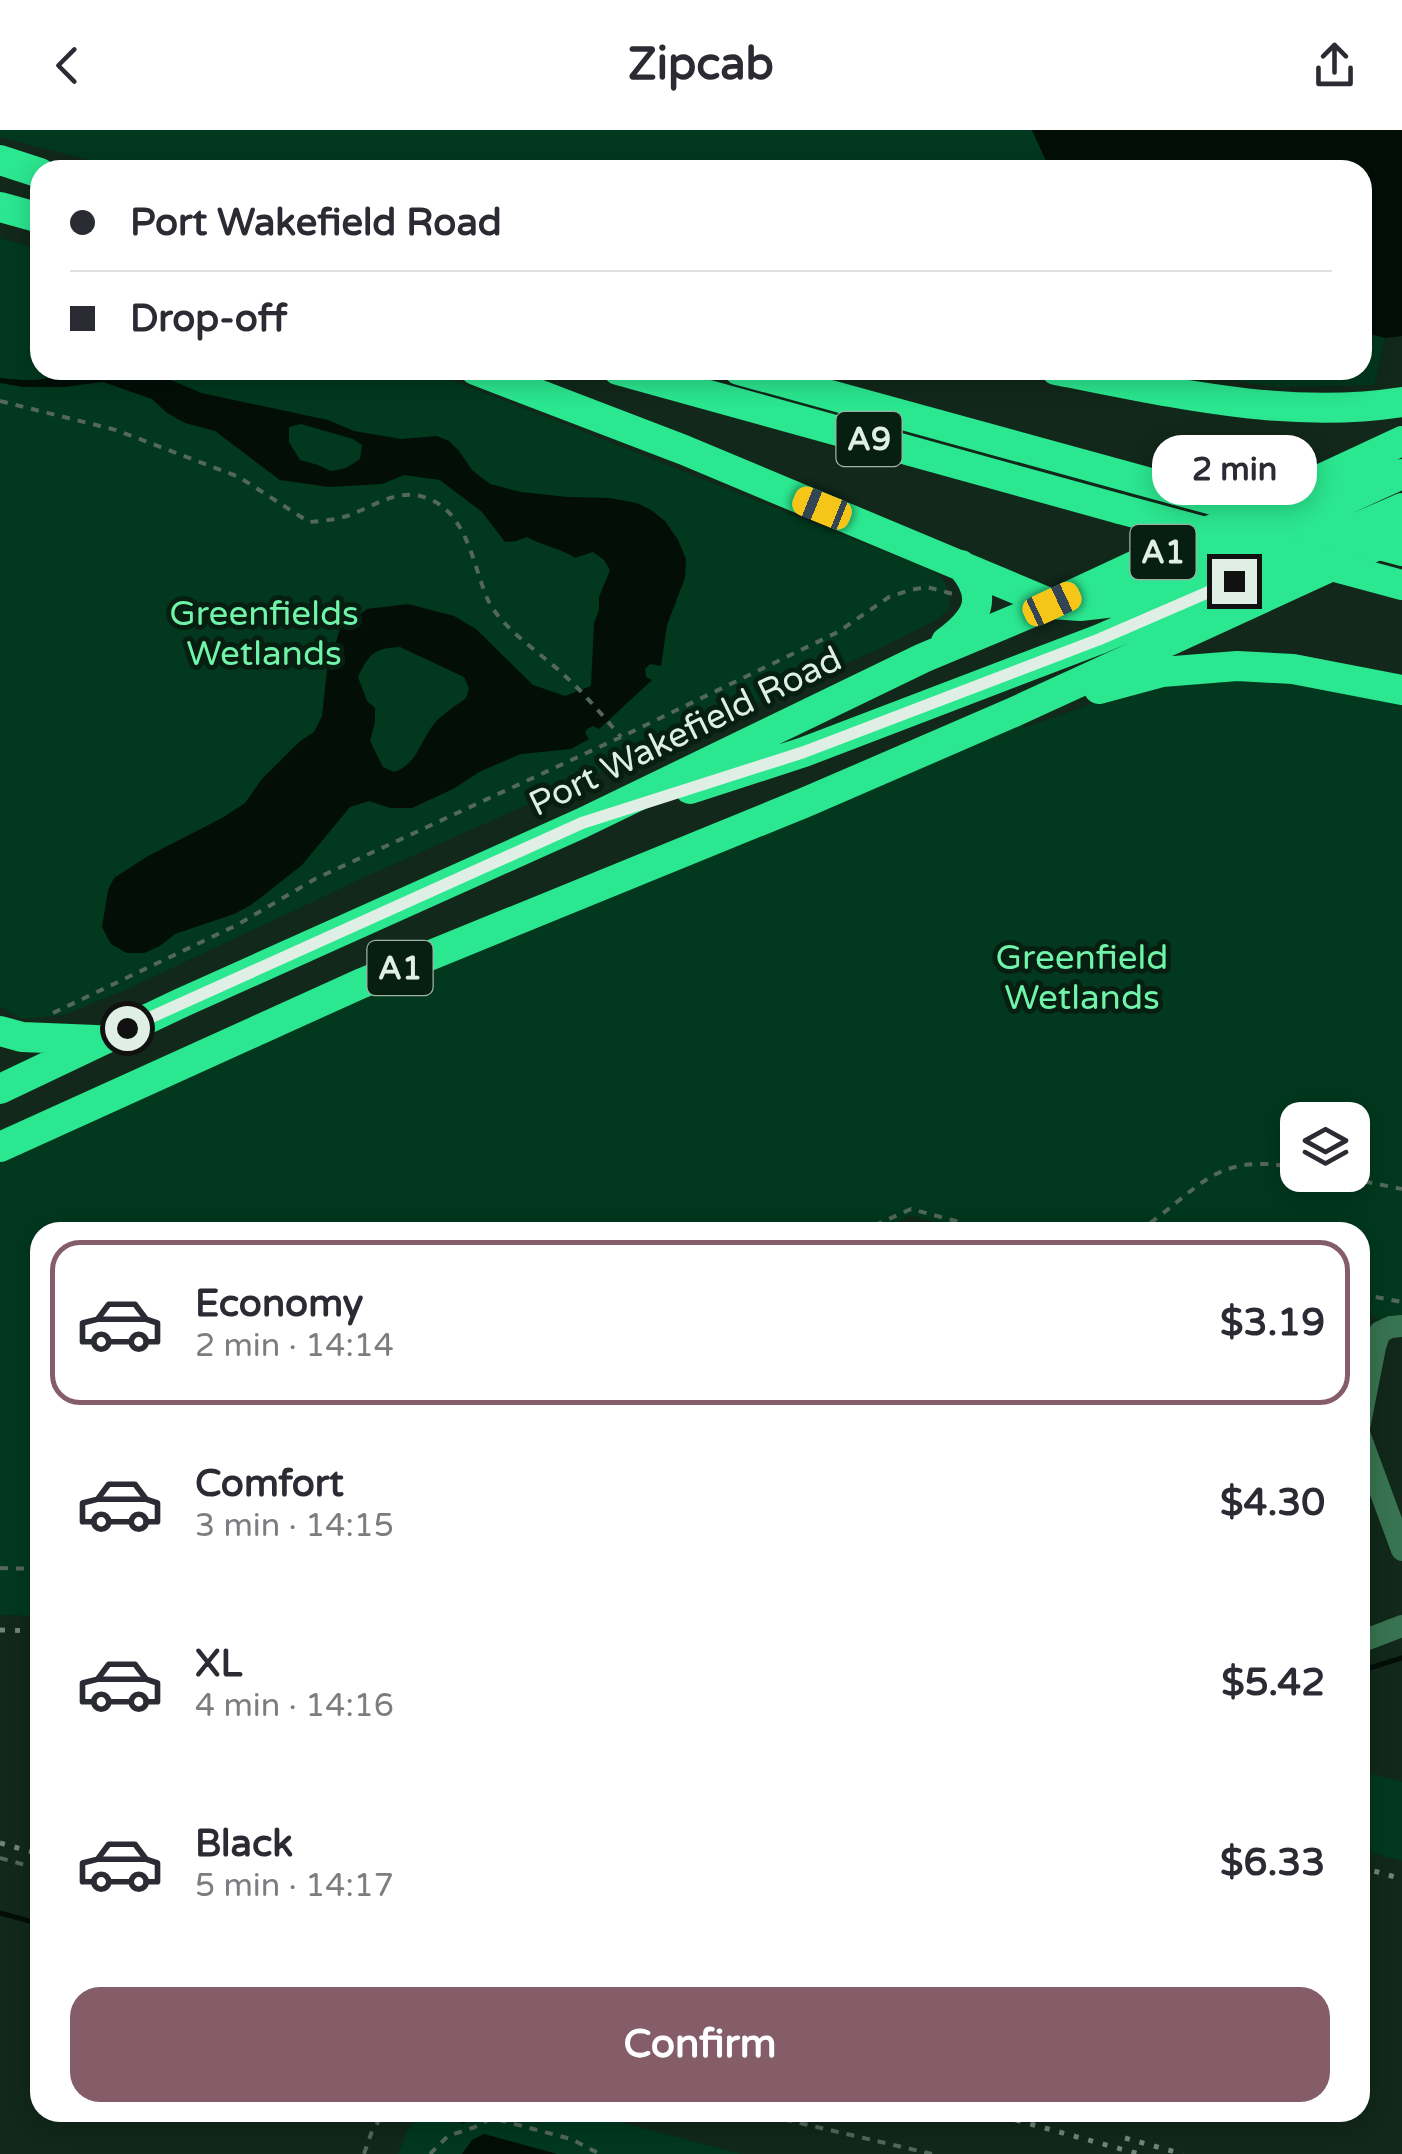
<!DOCTYPE html>
<meta charset="utf-8">
<style>
:root{--surface:#fff;--page:#f2f2f3;--text:#2b2b33;--muted:#7c7c81;--line:#e1e1e2;--accent:#855d69}
body{margin:0;font-family:"Varela Round",sans-serif;background:var(--page);color:var(--text);height:100vh;display:flex;flex-direction:column;font-size:38px;white-space:nowrap}
*{box-sizing:border-box;margin:0}
p{font-size:32px;color:var(--muted)}
.icon{flex:none;width:55px;height:55px;fill:none;stroke:currentColor;stroke-width:2;stroke-linecap:round;stroke-linejoin:round}
.map{position:relative;flex:1;overflow:hidden}
.side{position:absolute;left:30px;top:1092px;width:1340px;height:900px;display:flex;flex-direction:column;background:var(--surface);border-radius:30px;box-shadow:0 5px 25px #0003}
.side>*{flex:none}
.guide{position:absolute;left:30px;top:30px;width:1342px;height:220px;border-radius:30px;box-shadow:0 5px 25px #0003;display:grid;align-content:center;height:220px;padding:0 40px;background:var(--surface)}
.buttons{position:absolute;left:1280px;top:972px;display:grid;gap:20px}
.buttons a{display:grid;place-items:center;width:90px;height:90px;border-radius:20px;background:var(--surface);box-shadow:0 5px 25px #0003;font-size:50px}
.end{position:absolute;width:45px;height:45px;margin:-22px;border:12px solid #e0efe5;background:#111;box-shadow:0 0 0 5px #111}
.from{border-radius:50%}
.bubble{position:absolute;height:70px;border-radius:30px;background:var(--surface);box-shadow:0 5px 25px #0003;font-size:32px;font-weight:800;line-height:70px;text-align:center}
.car{position:absolute;width:30px;height:60px;margin:-30px -15px;border-radius:12px;box-shadow:0 0 8px 2px #0007;background:linear-gradient(#f5c518 24%,#345 0 40%,#f5c518 0 76%,#345 0 86%,#f5c518 0)}
.guide b{display:flex;align-items:center;gap:35px;height:95px;font-size:38px}
.guide b+b{border-top:2px solid var(--line)}
.guide i{width:25px;height:25px;background:var(--text)}
ul{padding:18px 0 0;list-style:none}
li{display:flex;align-items:center;gap:30px;height:165px;margin:0 20px 15px;padding:0 20px;border:5px solid transparent;border-radius:30px}
li div{flex:1}
li b{display:block;font-size:38px}
li em{font-style:normal;font-weight:800}
li.active{border-color:var(--accent)}
li>.icon{width:90px;height:90px;stroke-width:1.5}
.action{display:flex;gap:20px;margin-top:auto;padding:20px 40px}
.action a{flex:1;height:115px;border-radius:30px;background:var(--accent);color:#fff;font-size:40px;font-weight:800;line-height:115px;text-align:center}
header{display:flex;justify-content:space-between;align-items:center;height:130px;padding:0 40px;background:var(--surface);font-size:45px;font-weight:800}
.map>svg:first-child{display:block}
.green{fill:#01381e;fill-rule:evenodd}
.water{fill:#030e07;fill-rule:evenodd}
.lines{fill:none;stroke-linecap:round;stroke-linejoin:round}
.stream{stroke:#030e07;stroke-width:5}
.path{stroke:#53675a;stroke-width:4;stroke-dasharray:8 8;stroke-linecap:butt}
.minor{stroke:#387451;stroke-width:22}
.highway{stroke:#2be78f;stroke-width:30}
.rail{stroke:#718578;stroke-width:5;stroke-dasharray:5 10;stroke-linecap:butt}
.highway-bridge{stroke:#2be78f;stroke-width:30}
.route{stroke:#e0efe5;stroke-width:12}
.labels{text-anchor:middle;stroke-width:10;stroke-linejoin:round;paint-order:stroke}
.shield{fill:#071f11;stroke:#9fb1a5;stroke-width:2.5}
.shield-label{font-size:32px;font-weight:bold;fill:#e0efe5}
.park-label{font-size:35px;fill:#6ff4a9;stroke:#071f11}
.street-label{font-size:35px;fill:#e0efe5;stroke:#071f11}
</style>
<header><svg class="icon" aria-label="back" viewBox="0 0 24 24"><path d="M15 5l-7 7 7 7"/></svg>Zipcab<svg class="icon" aria-label="share" viewBox="0 0 24 24"><path d="M12 15V3M7 8l5-5 5 5M5 13v7h14v-7"/></svg></header>
<div class="map">
<svg width="1402" height="2024" viewBox="0 0 1402 2024">
<rect width="100%" height="100%" fill="#11281a"/>
<path class="green" d="M 0,0 L 1032,0 L 1050,40 L 128,40 L 0,7 Z
M 0,108 L 40,119 L 40,240 L 427,240 L 929,439 C 945,447 951,460 949,479 L 936,490 L 885,516 L 367,746 L 130,858 L 64,885 L 21,889 L 0,876 Z
M 1363,202 L 1385,208 L 1374,255 L 1274,257 L 1174,240 L 1362,240 Z
M 1236,546 L 1402,566 L 1402,1196 L 1391,1197 L 1360,1178 L 1360,1102 L 954,1102 L 947,1096 L 910,1085 L 889,1097 L 887,1102 L 40,1102 L 40,1486 L 0,1485 L 0,1017 L 1014,582 L 1024,598 L 1134,559 ZM 1298,990 L 1352,990 L 1352,1045 L 1298,1045 Z
M 1360,1641 L 1402,1652 L 1402,1731 L 1360,1720 Z
M 426,1982 L 586,1983 L 741,2024 L 398,2024 L 408,1999 Z"/>
<path class="water" d="M 1032,0 L 1402,0 L 1402,206 L 1385,208 L 1363,202 L 1362,40 L 1050,40 Z
M 64,240 L 156,240 L 171,250 L 201,263 L 328,290 L 354,301 L 401,309 L 437,306 L 449,311 L 459,321 L 472,340 L 490,354 L 521,362 L 568,367 L 610,368 L 637,373 L 651,380 L 665,391 L 678,410 L 686,429 L 685,448 L 667,495 L 661,536 L 650,534 L 645,539 L 646,547 L 652,550 L 599,599 L 593,596 L 587,599 L 585,603 L 589,609 L 571,619 L 521,624 L 481,641 L 453,659 L 412,678 L 390,678 L 369,671 L 350,677 L 302,735 L 251,775 L 234,784 L 175,804 L 160,816 L 144,823 L 127,823 L 111,814 L 102,797 L 108,760 L 114,748 L 148,726 L 222,688 L 245,673 L 262,649 L 299,612 L 314,602 L 322,586 L 327,540 L 340,499 L 367,479 L 408,474 L 454,486 L 476,499 L 533,555 L 565,566 L 591,556 L 594,493 L 599,480 L 599,467 L 610,440 L 604,430 L 593,422 L 575,428 C 560,418 543,416 527,407 L 516,411 L 505,412 L 482,382 L 440,350 L 404,345 L 382,354 L 329,357 L 280,350 L 215,301 L 185,293 L 167,283 L 152,269 L 103,252 L 64,257 L 23,257 L 0,253 L 0,248 C 23,250 45,254 64,240 ZM 301,294 L 353,309 L 362,315 L 360,329 L 346,338 L 331,341 L 318,335 L 300,330 L 289,312 L 289,297 ZM 400,517 L 464,547 L 469,558 L 466,568 C 456,576 442,584 434,594 C 420,611 418,634 394,642 L 383,637 L 370,611 L 375,592 L 375,578 L 367,571 L 358,547 C 369,524 374,518 400,517 Z
M 484,2004 L 557,2024 L 462,2024 L 472,2010 Z"/>
<g class="lines">
<path class="stream" d="M 1360,1541 L 1402,1528
M 0,1783 L 40,1794
M 458,1982 L 463,1991"/>
<path class="path" d="M 0,271 L 116,300 L 239,347 L 309,392 C 321,391 335,390 347,386 C 373,377 398,357 427,368 C 468,383 473,437 488,470 C 502,499 541,523 564,545 C 585,564 603,586 621,607
M 53,883 L 237,795 L 315,749 L 621,607 L 838,502 L 889,467 L 910,460 L 927,457 L 953,464
M 1333,1045 L 1402,1059
M 974,1096 L 997,1102
M 860,1102 L 911,1079 L 974,1096 L 978,1102
M 882,1102 L 885,1090
M 1137,1102 C 1201,1060 1212,1021 1298,1038
M 1360,1164 L 1402,1172
M 0,1438 L 40,1439
M 0,1728 L 40,1739
M 753,1982 L 932,2024
M 364,2024 L 372,2001 L 385,1982
M 430,2024 L 448,2006 L 475,1997 L 492,1988 L 571,2009 L 600,2024"/>
<path class="minor" d="M 1360,1293 L 1375,1217 L 1380,1202 L 1391,1197 L 1402,1196
M 1360,1306 L 1402,1420
M 1360,1512 L 1402,1496"/>
<path class="highway" d="M 0,30 L 40,43
M 0,77 L 40,88
M 475,240 L 684,320 L 1052,474 L 1080,476 L 1124,471 L 1402,344
M 618,240 L 1120,379
M 739,240 L 1176,360
M 1056,240 C 1170,262 1285,290 1402,272
M 946,512 C 977,489 990,468 961,435
M 1099,559 L 1162,542 L 1237,536 L 1293,539 L 1402,560
M 690,659 L 804,622 L 1100,509 L 1402,378
M 0,901 L 22,907 L 96,910
M 0,959 L 181,873 L 582,693 L 923,528 L 1052,474 L 1402,311
M 0,1017 L 360,854 L 806,672 L 1014,582 L 1402,404"/>
<path class="rail" d="M 0,1500 L 40,1501
M 0,1713 L 40,1724
M 1360,1737 L 1402,1749
M 987,1982 L 1139,2024
M 1125,2008 L 1183,2024"/>
<path class="highway-bridge" d="M 1176,360 L 1402,421
M 1120,379 L 1402,455"/>
</g>
<g class="lines">
<path class="route" d="M 127,898 L 582,693 L 804,622 L 1100,509 L 1234,451"/>
</g>
<g class="labels">
<g class="shield">
<rect x="836.5" y="282" width="65" height="54" rx="8"/>
<rect x="1130.5" y="395" width="65" height="54" rx="8"/>
<rect x="367.5" y="811" width="65" height="54" rx="8"/>
</g>
<g class="shield-label">
<text x="869" y="320">A9</text>
<text x="1163" y="433">A1</text>
<text x="400" y="849">A1</text>
</g>
<g class="park-label">
<text x="264" y="495">Greenfields<tspan x="264" dy="40">Wetlands</tspan></text>
<text x="1082" y="839">Greenfield<tspan x="1082" dy="40">Wetlands</tspan></text>
</g>
<g class="street-label">
<text transform="translate(685 601) rotate(-26)" y="12">Port Wakefield Road</text>
</g>
</g>
</svg>
<div class="buttons">
<a><svg class="icon" aria-label="layers" viewBox="0 0 24 24"><path d="M12 4l9 5-9 5-9-5zM3 14l9 5 9-5"/></svg></a>
</div>
<i class="end from" style="left:127px;top:898px"></i>
<i class="end" style="left:1234px;top:451px"></i>
<div class="bubble" style="left:1152px;top:305px;width:165px">2 min</div>
<i class="car" style="left:822px;top:378px;rotate:292deg"></i>
<i class="car" style="left:1052px;top:474px;rotate:65deg"></i>
<div class="guide">
<b><i class="from"></i>Port Wakefield Road</b>
<b><i></i>Drop-off</b>
</div>
<section class="side">
<ul>
<li class="active"><svg class="icon" aria-label="car" viewBox="0 0 24 24"><path d="M5 17H2v-5l4-1 3-4h7l3 4 3 1v5h-3M9 17h6M6 11h13"/><circle cx="7" cy="17" r="2"/><circle cx="17" cy="17" r="2"/></svg><div><b>Economy</b><p>2 min · 14:14</p></div><em>$3.19</em></li>
<li><svg class="icon" aria-label="car" viewBox="0 0 24 24"><path d="M5 17H2v-5l4-1 3-4h7l3 4 3 1v5h-3M9 17h6M6 11h13"/><circle cx="7" cy="17" r="2"/><circle cx="17" cy="17" r="2"/></svg><div><b>Comfort</b><p>3 min · 14:15</p></div><em>$4.30</em></li>
<li><svg class="icon" aria-label="car" viewBox="0 0 24 24"><path d="M5 17H2v-5l4-1 3-4h7l3 4 3 1v5h-3M9 17h6M6 11h13"/><circle cx="7" cy="17" r="2"/><circle cx="17" cy="17" r="2"/></svg><div><b>XL</b><p>4 min · 14:16</p></div><em>$5.42</em></li>
<li><svg class="icon" aria-label="car" viewBox="0 0 24 24"><path d="M5 17H2v-5l4-1 3-4h7l3 4 3 1v5h-3M9 17h6M6 11h13"/><circle cx="7" cy="17" r="2"/><circle cx="17" cy="17" r="2"/></svg><div><b>Black</b><p>5 min · 14:17</p></div><em>$6.33</em></li>
</ul>
<div class="action"><a>Confirm</a></div>
</section>
</div>
